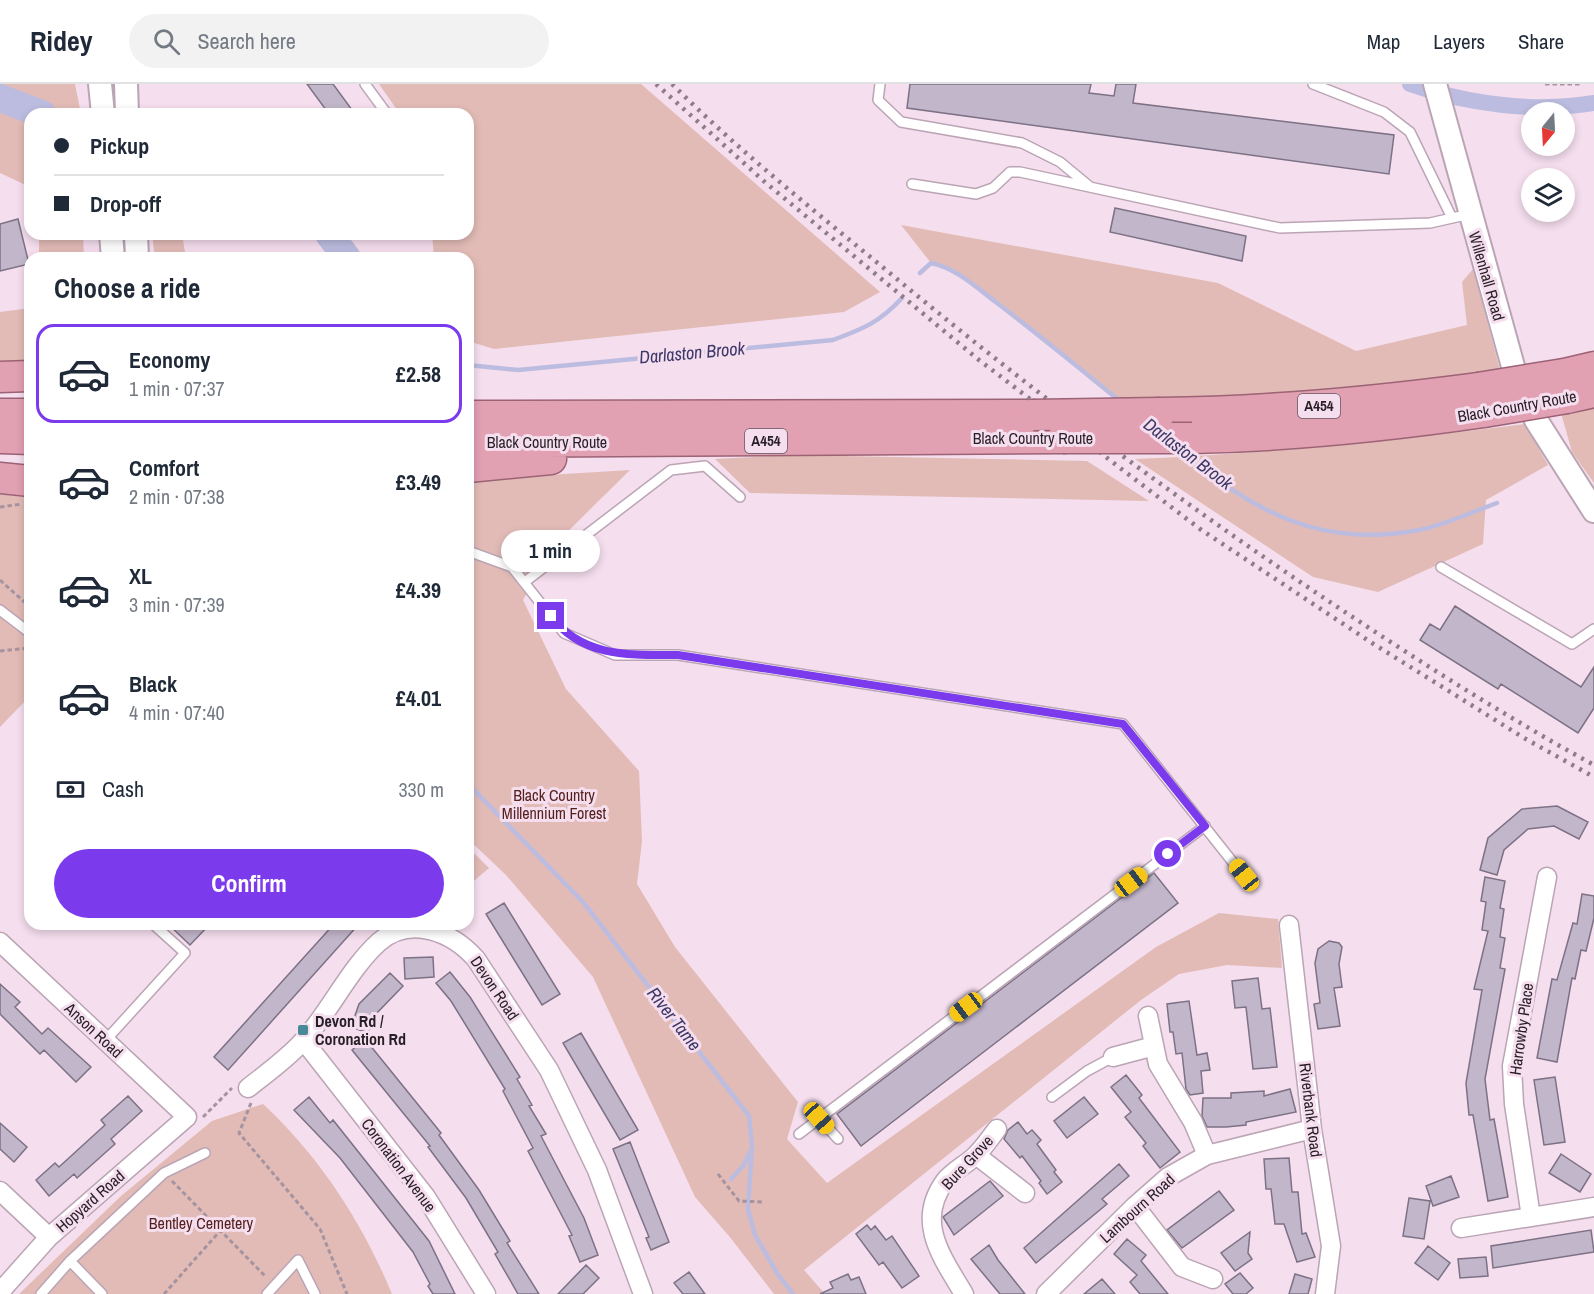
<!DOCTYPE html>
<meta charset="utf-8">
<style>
:root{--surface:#fff;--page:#f2f2f3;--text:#1f2937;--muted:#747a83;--line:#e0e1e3;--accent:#7c3aed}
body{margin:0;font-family:"Archivo Narrow",sans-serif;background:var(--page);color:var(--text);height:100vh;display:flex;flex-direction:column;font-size:22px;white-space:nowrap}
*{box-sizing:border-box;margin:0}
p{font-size:20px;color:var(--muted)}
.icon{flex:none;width:33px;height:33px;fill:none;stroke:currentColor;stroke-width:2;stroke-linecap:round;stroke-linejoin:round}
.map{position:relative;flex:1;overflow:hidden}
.details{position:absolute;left:24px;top:168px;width:450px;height:678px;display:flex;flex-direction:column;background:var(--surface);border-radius:18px;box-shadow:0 3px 9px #0003}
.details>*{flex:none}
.guide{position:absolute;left:24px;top:24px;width:450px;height:132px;border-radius:18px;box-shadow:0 3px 9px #0003;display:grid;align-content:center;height:132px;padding:0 30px;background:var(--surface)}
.needle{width:39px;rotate:198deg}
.fabs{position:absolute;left:1521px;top:18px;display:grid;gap:12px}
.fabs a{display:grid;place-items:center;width:54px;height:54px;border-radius:50%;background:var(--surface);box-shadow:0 3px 9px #0003;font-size:30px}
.end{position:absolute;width:27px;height:27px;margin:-14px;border:8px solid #7c3aed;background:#fff;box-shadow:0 0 0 3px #fff}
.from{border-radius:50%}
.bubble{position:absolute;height:42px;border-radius:21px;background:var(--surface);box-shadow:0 3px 9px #0003;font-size:20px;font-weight:700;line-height:42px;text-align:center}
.car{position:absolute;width:18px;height:36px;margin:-18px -9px;border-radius:8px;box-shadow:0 0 4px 2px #0007;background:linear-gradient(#f5c518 24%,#345 0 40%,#f5c518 0 76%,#345 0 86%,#f5c518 0)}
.guide b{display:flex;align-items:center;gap:21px;height:57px;font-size:22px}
.guide b+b{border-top:2px solid var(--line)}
.guide i{width:15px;height:15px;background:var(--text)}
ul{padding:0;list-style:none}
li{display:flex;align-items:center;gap:18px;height:99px;margin:0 12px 9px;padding:0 18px;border:3px solid transparent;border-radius:18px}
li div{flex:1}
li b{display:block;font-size:22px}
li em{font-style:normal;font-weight:700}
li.active{border-color:var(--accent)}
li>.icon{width:54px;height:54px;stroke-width:1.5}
h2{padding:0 30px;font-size:27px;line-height:72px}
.pay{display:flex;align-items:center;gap:15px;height:66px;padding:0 30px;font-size:22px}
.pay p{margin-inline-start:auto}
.button{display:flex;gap:12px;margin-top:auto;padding:12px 30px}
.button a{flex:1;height:69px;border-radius:36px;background:var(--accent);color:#fff;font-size:24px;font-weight:700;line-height:69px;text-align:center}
header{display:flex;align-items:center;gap:36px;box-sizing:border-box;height:84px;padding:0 30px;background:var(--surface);border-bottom:2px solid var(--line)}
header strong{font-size:28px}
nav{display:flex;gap:33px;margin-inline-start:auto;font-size:21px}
.search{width:420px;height:54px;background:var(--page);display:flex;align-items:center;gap:15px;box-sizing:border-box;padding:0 21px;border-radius:33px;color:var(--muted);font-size:22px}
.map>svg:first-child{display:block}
.green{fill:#e2bbb6}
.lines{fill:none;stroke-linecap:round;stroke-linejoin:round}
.stream{stroke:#bcbce0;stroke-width:4.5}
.canal{stroke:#bcbce0;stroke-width:16}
.river{stroke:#bcbce0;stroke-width:28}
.building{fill:#c2b6cb;stroke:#7d7185;stroke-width:1.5}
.service-casing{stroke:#bba5b5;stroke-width:12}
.minor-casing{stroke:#bba5b5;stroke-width:21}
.tertiary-casing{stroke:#bba5b5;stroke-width:26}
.trunk-casing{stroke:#9b6375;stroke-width:33}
.path{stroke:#a594a0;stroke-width:3;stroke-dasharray:4.5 3;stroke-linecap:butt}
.service{stroke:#fff;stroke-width:9}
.minor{stroke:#fff;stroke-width:18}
.tertiary{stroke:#fff;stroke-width:22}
.trunk{stroke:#e2a0b3;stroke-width:30}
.rail{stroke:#8c7d88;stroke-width:4.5;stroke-dasharray:3 6;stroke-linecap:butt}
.trunk-bridge-casing{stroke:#9b6375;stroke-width:33;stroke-linecap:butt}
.trunk-bridge{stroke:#e2a0b3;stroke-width:30}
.route{stroke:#7c3aed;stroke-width:8}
.poi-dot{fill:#458a96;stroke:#f5deee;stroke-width:2}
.labels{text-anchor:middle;stroke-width:6;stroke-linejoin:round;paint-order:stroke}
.shield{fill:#f5deee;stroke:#655861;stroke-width:1.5}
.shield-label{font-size:15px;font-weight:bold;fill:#271f25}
.street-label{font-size:16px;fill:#271f25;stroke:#f5deee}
.park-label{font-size:16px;fill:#56211e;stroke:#f5deee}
.poi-label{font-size:16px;font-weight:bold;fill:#271f25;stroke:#f5deee;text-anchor:start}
.water-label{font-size:18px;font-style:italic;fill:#3c3868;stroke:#f5deee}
</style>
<header>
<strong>Ridey</strong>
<div class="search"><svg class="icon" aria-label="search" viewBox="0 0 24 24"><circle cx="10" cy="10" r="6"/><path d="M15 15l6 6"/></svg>Search here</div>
<nav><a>Map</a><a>Layers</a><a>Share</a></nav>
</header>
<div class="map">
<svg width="1594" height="1210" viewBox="0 0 1594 1210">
<rect width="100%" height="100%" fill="#f5deee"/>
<path class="green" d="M 0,0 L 75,0 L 81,30 L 30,30 L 30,103 L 0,89 L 0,12 L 3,9 Z
M 379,0 L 641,0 L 880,208 L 844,228 L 494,265 L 468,257 L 468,174 L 434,174 L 432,150 L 468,150 L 468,30 L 400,30 Z
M 901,141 L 1218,199 L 1356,267 L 1467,241 L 1462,198 L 1473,185 L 1500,286 L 1381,306 L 1123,320 L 1044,255 L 962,193 L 942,181 L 931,179 Z
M 39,150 L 83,150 L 84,174 L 39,174 Z
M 152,150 L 182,150 L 186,174 L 155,174 Z
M 30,224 L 30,277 L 0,282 L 0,228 Z
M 1594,322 L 1594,399 L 1572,368 L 1561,329 Z
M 1525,340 L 1548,381 L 1486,416 L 1483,460 L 1378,508 L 1313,493 L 1135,375 C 1265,370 1396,356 1525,340 Z
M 793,371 L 1087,377 L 1149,417 L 750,409 L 715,375 Z
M 630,386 L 552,463 L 523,516 L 566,605 L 639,687 L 642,757 L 637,800 L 675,863 L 798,1018 L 787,1055 L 827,1099 L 1156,863 L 1219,829 L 1278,835 L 1282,884 L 1227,881 L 1179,890 L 1141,916 L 804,1186 L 825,1210 L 774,1210 L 729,1152 L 695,1113 L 593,893 L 506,791 L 468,755 L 468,396 Z
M 0,410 L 30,414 L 30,612 L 0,643 Z
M 468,763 L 489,784 L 468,802 Z
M 263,1020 C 320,1073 362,1138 392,1210 L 19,1210 L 121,1112 L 212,1037 Z"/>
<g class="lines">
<path class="stream" d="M 920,189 L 931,179 C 956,184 977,204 997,219 C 1039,251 1079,284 1120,317
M 468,281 L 518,286 L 833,256 C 863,245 880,238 902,214
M 1179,366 C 1253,427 1320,465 1419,446 C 1445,441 1472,428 1497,419
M 468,700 L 583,818 L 749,1032 L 752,1062 L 748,1125 L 755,1151 L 777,1189 L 793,1210
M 731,1095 L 744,1081 L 750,1068"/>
<path class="canal" d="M 1410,0 C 1466,20 1535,29 1594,19"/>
<path class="river" d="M 0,14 L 42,30
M 329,150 L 347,174"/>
</g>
<path class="building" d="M 307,0 L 333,0 L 355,30 L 329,30 Z
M 910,0 L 1091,0 L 1089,9 L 1114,12 L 1116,0 L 1136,0 L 1133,19 L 1394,51 L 1389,90 L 907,24 Z
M 1115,124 L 1246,152 L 1242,177 L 1110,148 Z
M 18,135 L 29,180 L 0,187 L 0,140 Z
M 1455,522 L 1581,603 L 1594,583 L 1594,624 L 1578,649 L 1501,600 L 1498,605 L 1420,556 L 1430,540 L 1440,546 Z
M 1557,722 L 1588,738 L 1579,755 L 1554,742 L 1528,745 L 1504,766 L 1497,791 L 1480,786 L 1488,754 L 1522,725 Z
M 1154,789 L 1178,819 L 861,1062 L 837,1030 Z
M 1485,793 L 1505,797 L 1500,824 L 1504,825 L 1500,853 L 1505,854 L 1500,884 L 1505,885 L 1485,995 L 1490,1036 L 1494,1035 L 1508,1113 L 1488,1117 L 1473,1031 L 1469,1031 L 1466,999 L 1482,906 L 1474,905 L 1488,847 L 1482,846 L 1486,818 L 1481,817 Z
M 1582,810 L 1594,812 L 1594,834 L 1586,867 L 1581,866 L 1575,895 L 1572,894 L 1557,978 L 1537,974 L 1552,895 L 1557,896 L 1573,839 L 1577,840 Z
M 504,819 L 560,910 L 542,921 L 486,830 Z
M 168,840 L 210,840 L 190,861 Z
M 334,840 L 359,840 L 228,986 L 214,973 Z
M 1329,857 L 1339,859 L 1342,863 L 1339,880 L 1342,903 L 1334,904 L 1340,942 L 1318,945 L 1314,920 L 1320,919 L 1315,879 L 1318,865 Z
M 433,873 L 434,893 L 405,895 L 404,874 Z
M 450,888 L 470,913 L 520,993 L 517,995 L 532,1021 L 529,1022 L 546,1050 L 541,1052 L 584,1134 L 598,1171 L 580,1178 L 569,1152 L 572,1151 L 528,1067 L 533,1064 L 503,1007 L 505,1005 L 451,917 L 436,899 Z
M 390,889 L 403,902 L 375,931 L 368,949 L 351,943 L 359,920 Z
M 1258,894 L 1262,925 L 1270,924 L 1277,983 L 1253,985 L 1246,923 L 1235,924 L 1232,897 Z
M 0,900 L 20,918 L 15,923 L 42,950 L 48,944 L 91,983 L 76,998 L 44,966 L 40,970 L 0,930 Z
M 1189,917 L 1197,971 L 1207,969 L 1210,986 L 1201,987 L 1203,1009 L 1190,1011 L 1186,1005 L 1182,969 L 1176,970 L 1173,948 L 1170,948 L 1167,920 Z
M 581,949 L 638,1046 L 620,1056 L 563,959 Z
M 365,955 L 441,1049 L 439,1051 L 479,1106 L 510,1157 L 507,1159 L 539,1210 L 518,1210 L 495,1170 L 498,1168 L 466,1114 L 428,1063 L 430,1062 L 352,966 Z
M 1126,991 L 1142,1011 L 1139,1014 L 1180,1068 L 1160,1084 L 1143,1062 L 1146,1059 L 1125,1033 L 1131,1028 L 1111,1003 Z
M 1555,993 L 1565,1058 L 1544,1061 L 1534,996 Z
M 1290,1005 L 1296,1028 L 1246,1038 L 1246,1041 L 1226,1043 L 1207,1043 L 1202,1032 L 1203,1014 L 1231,1014 L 1231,1009 L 1264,1007 L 1264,1012 Z
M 128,1012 L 142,1027 L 111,1055 L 115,1060 L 77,1094 L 74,1090 L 49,1112 L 36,1096 L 55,1079 L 59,1083 L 105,1041 L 101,1036 Z
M 309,1013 L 330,1039 L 333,1036 L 429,1157 L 455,1210 L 433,1210 L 428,1202 L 430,1200 L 413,1168 L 340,1074 L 294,1026 Z
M 1084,1013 L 1098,1030 L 1067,1054 L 1054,1037 Z
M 1018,1038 L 1027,1050 L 1032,1046 L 1041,1056 L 1037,1060 L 1056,1086 L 1054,1088 L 1062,1098 L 1047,1110 L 1039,1099 L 1041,1097 L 1022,1072 L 1020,1074 L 1004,1055 L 1008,1046 Z
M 0,1039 L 27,1063 L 14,1078 L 0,1065 Z
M 630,1058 L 669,1158 L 651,1166 L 646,1154 L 649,1153 L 613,1065 Z
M 1561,1070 L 1591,1090 L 1580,1108 L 1549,1089 Z
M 1289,1074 L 1292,1108 L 1298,1108 L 1302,1150 L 1306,1149 L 1315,1173 L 1297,1178 L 1284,1140 L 1275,1140 L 1271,1105 L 1266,1105 L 1264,1075 Z
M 1119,1080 L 1129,1092 L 1102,1115 L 1107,1120 L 1036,1179 L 1024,1164 Z
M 1451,1092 L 1459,1113 L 1433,1122 L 1426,1102 Z
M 990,1097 L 1003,1112 L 954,1151 L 943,1133 Z
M 1219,1107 L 1234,1126 L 1182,1164 L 1167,1146 Z
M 1409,1114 L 1430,1117 L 1424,1155 L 1403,1152 Z
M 867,1141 L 871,1146 L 875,1142 L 886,1156 L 892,1152 L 919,1192 L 902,1204 L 883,1178 L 879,1181 L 856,1150 Z
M 1591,1146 L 1594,1168 L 1493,1184 L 1491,1162 Z
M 1250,1148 L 1248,1169 L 1252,1175 L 1235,1187 L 1221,1169 Z
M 1127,1155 L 1146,1171 L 1141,1177 L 1168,1210 L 1140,1210 L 1130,1198 L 1137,1191 L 1114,1170 Z
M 989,1161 L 998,1176 L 1025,1210 L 1000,1210 L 971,1175 Z
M 1428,1162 L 1450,1179 L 1438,1196 L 1415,1179 Z
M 1486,1173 L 1488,1192 L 1460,1194 L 1458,1175 Z
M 586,1181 L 599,1194 L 583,1210 L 558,1210 Z
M 689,1188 L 705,1210 L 683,1210 L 674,1199 Z
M 1240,1189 L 1253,1204 L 1246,1210 L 1233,1210 L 1225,1200 Z
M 848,1190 L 851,1196 L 859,1193 L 866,1210 L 820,1210 L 833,1204 L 830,1198 Z
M 1295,1190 L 1312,1195 L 1308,1210 L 1289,1210 Z
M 1102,1195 L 1115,1210 L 1084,1210 Z"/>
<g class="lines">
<g class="service-casing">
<path id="service" d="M 365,0 L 387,30
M 880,0 L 878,16 L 901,38 L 1022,59 L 1060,78 L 1089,102
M 1313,0 L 1384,28 L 1410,48 L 1452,134
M 912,100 L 976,110 L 993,104 L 1010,88 L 1020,88 L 1280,144 L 1430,139 L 1470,130
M 468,467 L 512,483 L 564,549 L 615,571 L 678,571 L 1123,640 L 1243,791
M 1441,483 L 1572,560 L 1594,545
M 526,497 L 671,386 L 705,382 L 740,413
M 0,526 L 30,549
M 105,957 L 185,869 L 153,840
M 1052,1013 L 1087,987 L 1113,973
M 819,1034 L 838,1055
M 799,1050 L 1205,742
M 70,1177 L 102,1210
M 41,1210 L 70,1177 L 164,1089 L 205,1069
M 267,1210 L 298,1176 L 315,1210"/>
</g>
<g class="minor-casing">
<path id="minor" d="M 1289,841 L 1312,1045 L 1331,1162 L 1325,1210
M 0,858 L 187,1033 L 49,1153 L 0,1208
M 1148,932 L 1158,980 L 1193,1038 L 1207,1071
M 304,957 L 426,1113 L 486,1210
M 1113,973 L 1154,962
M 248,1004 C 267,989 288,974 304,956 C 330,927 350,884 379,858 C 411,831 452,848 476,875 L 549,986 L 597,1086 L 643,1210
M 976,1071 L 1025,1109
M 0,1107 L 49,1153
M 1135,1122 L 1182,1183 L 1213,1195
M 1531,1133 L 1514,1020 L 1512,982 L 1547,793
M 1461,1144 L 1594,1123
M 964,1210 C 942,1173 915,1138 945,1097 C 952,1088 965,1081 974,1073 C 983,1065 990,1054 997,1045
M 1046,1210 L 1135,1122 L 1168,1093 L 1207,1071 L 1312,1045"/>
</g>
<g class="tertiary-casing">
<path id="tertiary" d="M 100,0 L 103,30
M 126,0 L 127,30
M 1435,0 L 1514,286 L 1536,336 L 1594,427
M 111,150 L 113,174
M 136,150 L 137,174"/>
</g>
<g class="trunk-casing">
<path id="trunk" d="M 1564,290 L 1594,283
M 0,293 L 30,292
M 1567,314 L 1594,308
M 1160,329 C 1267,328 1372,318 1478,304
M 0,330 L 30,330
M 468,332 L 1033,331
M 0,354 L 30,355
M 1192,354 C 1290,352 1387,342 1484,328
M 468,358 L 1063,354
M 468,383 L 551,375
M 0,394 L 30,397"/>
</g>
<path class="path" d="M 1545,0 L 1580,0
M 0,423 L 22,420
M 0,496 L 30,523
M 0,567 L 30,564
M 251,1019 L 239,1049 L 320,1145 L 347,1210
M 203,1033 L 232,1004
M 718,1090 L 739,1117 L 764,1118
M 172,1097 L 266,1193
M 164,1210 L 220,1147"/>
<use href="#service" class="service"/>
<use href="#minor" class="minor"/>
<use href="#tertiary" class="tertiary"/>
<use href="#trunk" class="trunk"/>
<path class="rail" d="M 656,0 L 766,99 L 979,276 L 1200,445 L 1372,559 L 1524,654 L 1594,693
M 672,0 C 744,72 825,135 903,200 C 1046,318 1194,428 1348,530 C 1428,583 1510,635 1594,681"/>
<g class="trunk-bridge-casing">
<path id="trunk-bridge" d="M 1478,304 L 1564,290
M 1484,328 L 1567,314
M 1033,331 L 1160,329
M 1063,354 L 1192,354"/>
</g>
<use href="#trunk-bridge" class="trunk-bridge"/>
</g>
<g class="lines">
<path class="route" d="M 551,532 C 582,574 631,571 678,571 L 1123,640 L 1205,742 L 1168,770"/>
</g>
<rect class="poi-dot" x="297" y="940" width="12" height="12" rx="3"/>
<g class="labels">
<g class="shield">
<rect x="1298" y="310" width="42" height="24" rx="4.5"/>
<rect x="745" y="345" width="42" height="24" rx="4.5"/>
</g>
<g class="shield-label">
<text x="1319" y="327">A454</text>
<text x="766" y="362">A454</text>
</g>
<g class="street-label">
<text transform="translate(1487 192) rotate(74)" y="6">Willenhall Road</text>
<text transform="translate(1517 322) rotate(-10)" y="6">Black Country Route</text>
<text x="1033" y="360">Black Country Route</text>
<text x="547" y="364">Black Country Route</text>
<text transform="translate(495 904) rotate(56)" y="6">Devon Road</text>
<text transform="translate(1521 945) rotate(-82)" y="6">Harrowby Place</text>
<text transform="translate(94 946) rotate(43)" y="6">Anson Road</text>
<text transform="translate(1311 1026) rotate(83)" y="6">Riverbank Road</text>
<text transform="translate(967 1078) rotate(-47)" y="6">Bure Grove</text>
<text transform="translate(399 1081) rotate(53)" y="6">Coronation Avenue</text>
<text transform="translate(90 1117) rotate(-41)" y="6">Hopyard Road</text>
<text transform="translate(1137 1124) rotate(-42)" y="6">Lambourn Road</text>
</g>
<g class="park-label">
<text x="554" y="717">Black Country<tspan x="554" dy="18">Millennium Forest</tspan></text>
<text x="201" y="1145">Bentley Cemetery</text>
</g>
<g class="poi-label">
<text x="315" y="943">Devon Rd /<tspan x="315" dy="18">Coronation Rd</tspan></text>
</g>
<g class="water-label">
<text transform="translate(692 269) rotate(-5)" y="6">Darlaston Brook</text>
<text transform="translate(1188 370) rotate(37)" y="6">Darlaston Brook</text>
<text transform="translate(674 935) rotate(52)" y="6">River Tame</text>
</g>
</g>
</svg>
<div class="fabs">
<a><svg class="needle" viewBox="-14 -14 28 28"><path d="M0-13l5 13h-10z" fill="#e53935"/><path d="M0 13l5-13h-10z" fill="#747a83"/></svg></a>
<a><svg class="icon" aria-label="layers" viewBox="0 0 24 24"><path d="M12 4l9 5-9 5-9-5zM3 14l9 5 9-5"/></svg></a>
</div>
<i class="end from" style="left:1168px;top:770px"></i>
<i class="end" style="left:551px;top:532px"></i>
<div class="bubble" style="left:501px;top:446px;width:99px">1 min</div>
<i class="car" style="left:1244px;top:791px;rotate:321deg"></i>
<i class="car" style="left:1131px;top:798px;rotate:53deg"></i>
<i class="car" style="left:966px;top:923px;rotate:233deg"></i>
<i class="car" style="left:819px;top:1034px;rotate:138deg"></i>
<div class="guide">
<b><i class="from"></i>Pickup</b>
<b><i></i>Drop-off</b>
</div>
<section class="details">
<h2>Choose a ride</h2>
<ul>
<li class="active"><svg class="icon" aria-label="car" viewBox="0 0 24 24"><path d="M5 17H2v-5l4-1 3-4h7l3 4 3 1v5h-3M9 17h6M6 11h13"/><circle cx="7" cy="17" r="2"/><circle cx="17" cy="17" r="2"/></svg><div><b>Economy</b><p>1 min · 07:37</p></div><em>£2.58</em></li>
<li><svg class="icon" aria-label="car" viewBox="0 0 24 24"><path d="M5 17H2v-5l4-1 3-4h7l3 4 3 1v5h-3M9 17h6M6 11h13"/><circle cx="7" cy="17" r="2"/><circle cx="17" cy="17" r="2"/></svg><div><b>Comfort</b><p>2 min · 07:38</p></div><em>£3.49</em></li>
<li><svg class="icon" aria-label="car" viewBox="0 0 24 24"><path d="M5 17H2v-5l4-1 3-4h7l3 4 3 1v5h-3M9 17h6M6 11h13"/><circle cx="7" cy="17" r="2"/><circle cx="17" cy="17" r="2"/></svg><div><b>XL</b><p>3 min · 07:39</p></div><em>£4.39</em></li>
<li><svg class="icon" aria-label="car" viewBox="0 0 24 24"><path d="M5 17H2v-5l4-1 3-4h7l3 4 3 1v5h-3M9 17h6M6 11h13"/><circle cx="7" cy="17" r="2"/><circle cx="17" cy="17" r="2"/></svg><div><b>Black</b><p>4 min · 07:40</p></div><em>£4.01</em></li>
</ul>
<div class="pay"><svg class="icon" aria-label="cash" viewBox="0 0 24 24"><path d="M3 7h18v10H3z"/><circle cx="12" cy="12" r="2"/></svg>Cash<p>330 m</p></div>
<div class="button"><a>Confirm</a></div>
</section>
</div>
